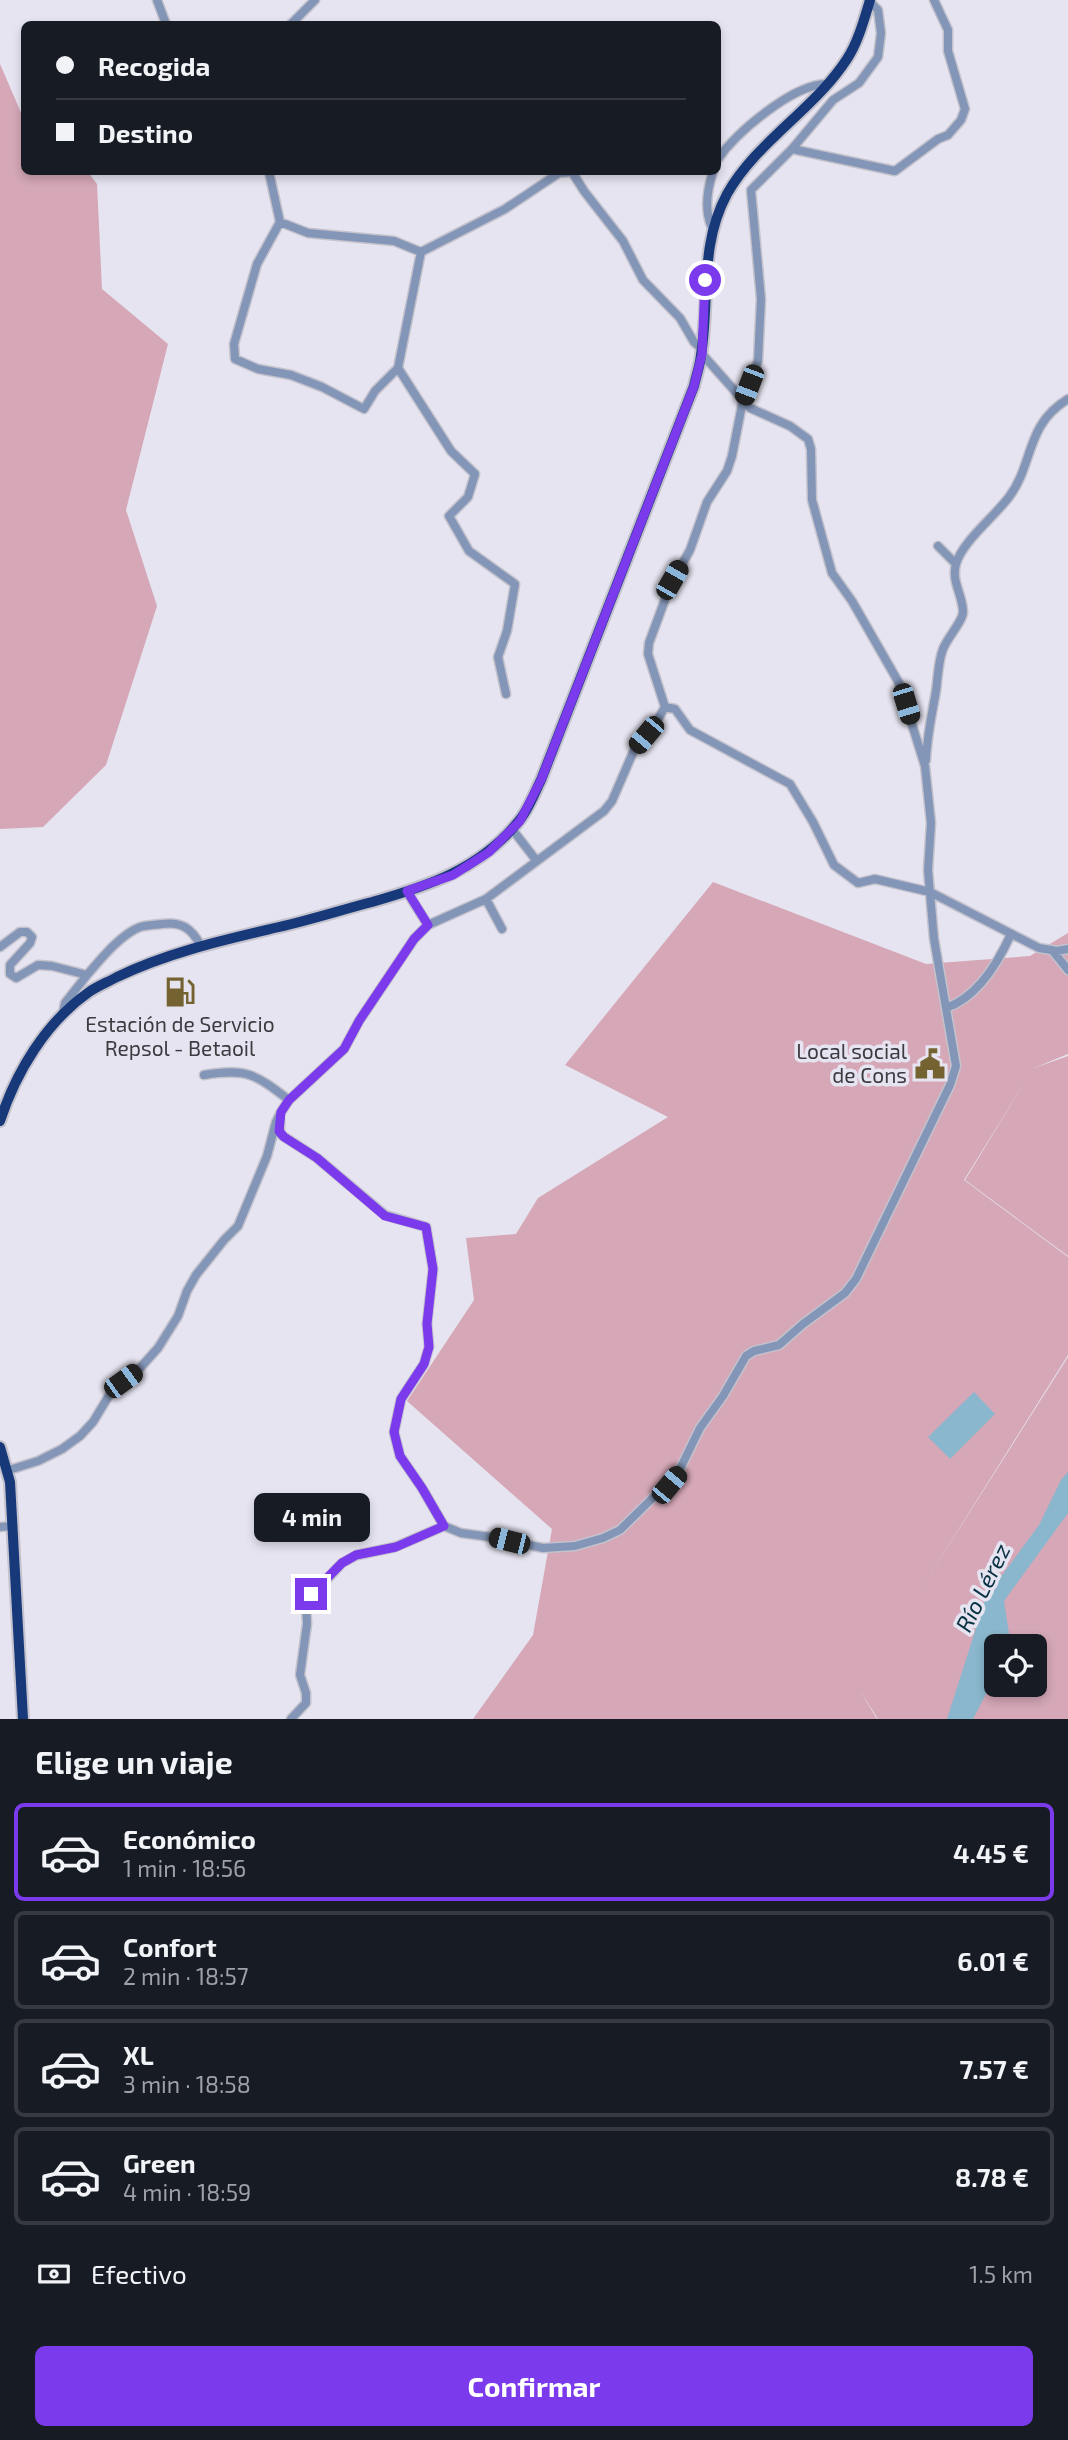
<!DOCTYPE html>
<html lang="es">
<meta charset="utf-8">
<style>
:root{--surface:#171b24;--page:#20242c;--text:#f1f3f6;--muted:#9ea1a6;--line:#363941;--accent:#7c3aed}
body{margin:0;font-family:"Exo 2",sans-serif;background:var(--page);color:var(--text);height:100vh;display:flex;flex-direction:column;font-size:26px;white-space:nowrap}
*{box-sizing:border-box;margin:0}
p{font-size:23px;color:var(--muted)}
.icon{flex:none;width:38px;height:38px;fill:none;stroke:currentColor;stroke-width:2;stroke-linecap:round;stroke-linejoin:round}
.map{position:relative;height:1719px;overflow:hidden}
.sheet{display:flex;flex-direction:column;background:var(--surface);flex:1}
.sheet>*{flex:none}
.guide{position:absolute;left:21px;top:21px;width:700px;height:154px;border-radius:10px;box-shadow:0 4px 10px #0003;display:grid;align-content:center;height:154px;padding:0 35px;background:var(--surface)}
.tools{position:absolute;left:984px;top:1634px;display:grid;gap:14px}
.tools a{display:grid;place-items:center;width:63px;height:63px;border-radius:10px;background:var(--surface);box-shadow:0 4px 10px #0003;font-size:35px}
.end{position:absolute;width:32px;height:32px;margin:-16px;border:9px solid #7c3aed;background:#fff;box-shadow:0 0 0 4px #fff}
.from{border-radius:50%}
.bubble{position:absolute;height:49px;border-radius:10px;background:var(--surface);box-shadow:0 4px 10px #0003;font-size:23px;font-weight:700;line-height:49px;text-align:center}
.car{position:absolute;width:21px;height:42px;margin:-21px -10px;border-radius:9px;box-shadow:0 0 5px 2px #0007;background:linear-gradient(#222 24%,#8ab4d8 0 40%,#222 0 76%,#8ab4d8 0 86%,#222 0)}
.guide b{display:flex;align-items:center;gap:24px;height:66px;font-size:26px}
.guide b+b{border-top:2px solid var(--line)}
.guide i{width:18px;height:18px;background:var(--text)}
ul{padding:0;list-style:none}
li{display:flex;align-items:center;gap:21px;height:98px;margin:0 14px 10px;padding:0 21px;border:4px solid var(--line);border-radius:10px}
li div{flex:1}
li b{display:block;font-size:26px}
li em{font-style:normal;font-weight:700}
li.current{border-color:var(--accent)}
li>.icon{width:63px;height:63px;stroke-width:1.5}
h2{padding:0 35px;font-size:32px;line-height:84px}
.pay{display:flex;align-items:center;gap:18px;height:77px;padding:0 35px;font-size:26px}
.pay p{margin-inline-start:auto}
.button{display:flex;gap:14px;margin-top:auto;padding:14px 35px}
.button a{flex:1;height:80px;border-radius:10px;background:var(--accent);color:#fff;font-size:28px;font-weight:700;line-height:80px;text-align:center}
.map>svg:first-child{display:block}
.forest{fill:#d5a7b7;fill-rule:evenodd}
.water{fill:#8ab7cd}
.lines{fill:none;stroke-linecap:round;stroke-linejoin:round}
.minor-casing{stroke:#c4c2cd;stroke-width:11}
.highway-casing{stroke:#c4c2cd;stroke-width:14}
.minor{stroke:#8496b7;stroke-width:8}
.highway{stroke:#17397a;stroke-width:10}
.route{stroke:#7c3aed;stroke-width:9}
.labels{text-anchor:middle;stroke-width:7;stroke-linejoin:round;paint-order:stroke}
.poi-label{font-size:21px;fill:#3c3c40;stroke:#e6e4f0}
.water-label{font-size:23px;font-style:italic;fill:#093243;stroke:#e6e4f0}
</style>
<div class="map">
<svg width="1068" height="1719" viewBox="0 0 1068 1719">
<rect width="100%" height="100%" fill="#e6e4f0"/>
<path class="forest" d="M 0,64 L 22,115 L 24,117 L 24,172 L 88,172 L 97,184 L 102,289 L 168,344 L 126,510 L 157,606 L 106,765 L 43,827 L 0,829 Z
M 713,882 L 926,964 L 1030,956 L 1068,933 L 1068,1054 L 1034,1068 L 1068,1056 L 1068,1256 L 965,1180 L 1028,1077 L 964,1180 L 1068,1257 L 1068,1355 L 921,1589 L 1068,1357 L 1068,1719 L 878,1719 L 859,1689 L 877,1719 L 473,1719 L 533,1635 L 552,1529 L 407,1401 L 474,1300 L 466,1238 L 516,1234 L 538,1198 L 668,1117 L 565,1065 ZM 996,1647 L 1034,1647 L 1034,1685 L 996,1685 Z"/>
<path class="water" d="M 974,1392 L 995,1414 L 950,1459 L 928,1437 Z
M 1068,1472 L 1068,1513 L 1004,1601 L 1010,1640 L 1002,1647 L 996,1647 L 995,1677 L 973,1719 L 947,1719 L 986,1597 L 1039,1525 L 1061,1480 Z"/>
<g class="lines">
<g class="minor-casing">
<path id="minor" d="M 157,0 L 166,24
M 291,24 L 315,0
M 792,149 L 895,171 L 938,139 L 948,135 L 961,120 L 965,109 L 948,51 L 948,30 L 934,0
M 718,159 C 737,132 792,85 826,84
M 269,172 L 280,222 L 308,233 L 394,241 L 421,252 L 505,209 L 559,173 L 572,172 L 584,191 L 623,241 L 643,280 L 680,318 L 694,342 L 702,349
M 280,222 L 257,264 L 234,344 L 235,359 L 258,369 L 291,375 L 322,387 L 364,409 L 375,391 L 398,368
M 712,228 C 704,210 707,190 713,172
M 421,252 L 398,368 L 451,451 L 475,474 L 468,497 L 449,516 L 469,551 L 515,584 L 507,631 L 498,657 L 506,694
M 938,546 L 956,564
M 665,707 L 675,709 L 690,730 L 790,784 L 813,822 L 834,865 L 858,883 L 875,879 L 930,892 L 1039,948 L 1057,951 L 1068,949
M 926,760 C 927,736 932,714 936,691 C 938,677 938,662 943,649 C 947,638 963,621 963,612 C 963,595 951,582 956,564 C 962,542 994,517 1009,497 C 1034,464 1025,425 1068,399
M 512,829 L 536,860
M 407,892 L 428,925
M 486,899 L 502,929
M 0,947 L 20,932 L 27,932 L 32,937 L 30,943 L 10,965 L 10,974 L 16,978 L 38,965 L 52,966 L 87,975 C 100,960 121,934 140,927 C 147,925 155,925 162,924 C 182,921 192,929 201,946
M 1052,950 L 1068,970
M 946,1008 C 978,997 998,963 1011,934
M 63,1013 L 65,1003 L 87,975
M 204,1075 C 247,1068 255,1074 289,1100
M 280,1118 L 280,1134 L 317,1158 L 385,1215 L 426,1227 L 433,1269 L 427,1323 L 429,1347 L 424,1364 L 401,1399 L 394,1432 L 400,1456 L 422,1488 L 444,1526
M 9,1470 L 38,1461 L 62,1449 L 80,1436 L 93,1422 L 113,1389 L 140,1368 L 158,1348 L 178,1316 L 187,1291 L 196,1275 L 224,1240 L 238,1226 L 267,1156 L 276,1122 L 281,1112 L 289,1100 L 344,1049 L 359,1021 L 414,939 L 428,925 L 486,899 L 604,811 L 612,801 L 635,748 L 658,719 L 665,707 L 648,654 L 649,643 L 670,586 L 690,550 L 707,502 L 727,471 L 732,456 L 743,400 L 758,361 L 761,299 L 751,190 L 792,149 L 833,100 L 859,83 L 878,57 L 881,33 L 878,10 L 869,1
M 0,1527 L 13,1526
M 291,1719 L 306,1703 L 306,1693 L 300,1675 L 307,1624 L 306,1602 L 342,1563 L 357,1555 L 395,1547 L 444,1526 L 461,1533 L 490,1537 L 543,1548 L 575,1546 L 603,1538 L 620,1530 L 678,1473 L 700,1428 L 723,1396 L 746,1356 L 754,1351 L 779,1345 L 803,1324 L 845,1293 L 856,1279 L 950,1085 L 956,1066 L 934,939 L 928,870 L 931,823 L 925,766 L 899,683 L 852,601 L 832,573 L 812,500 L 811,449 L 808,439 L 790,426 L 750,408 L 702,354"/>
</g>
<g class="highway-casing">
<path id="highway" d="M 0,1121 C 16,1072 46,1022 89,992 C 98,986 108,982 117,977 C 169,952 224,940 279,927 C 310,920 341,910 372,902 C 428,886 480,869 518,822 C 528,811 534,794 541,780 L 694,386 C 696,376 700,366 701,355 C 710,300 699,246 727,194 C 757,141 814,110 847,59 C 858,42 864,20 870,0
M 0,1447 L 10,1482 L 23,1719"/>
</g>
<use href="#minor" class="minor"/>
<use href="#highway" class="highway"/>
</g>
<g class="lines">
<path class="route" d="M 311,1594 L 342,1563 L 356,1555 L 396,1547 L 444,1526 L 422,1488 L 400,1456 L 394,1432 L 401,1399 L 424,1364 L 429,1347 L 427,1324 L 433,1269 L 426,1227 L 385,1216 L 317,1158 L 284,1137 L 279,1131 L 281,1112 L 289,1100 L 344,1049 L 359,1021 L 402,957 L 414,939 L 428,925 L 407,891 L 453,875 L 489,852 L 520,821 L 541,780 L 694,386 L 702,354 L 705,280"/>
</g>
<defs>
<g id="fuel-bare" transform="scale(2.415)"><path d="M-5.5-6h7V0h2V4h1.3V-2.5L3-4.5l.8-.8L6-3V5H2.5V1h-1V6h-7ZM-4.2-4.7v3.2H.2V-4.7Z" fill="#746331" stroke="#e6e4f0" stroke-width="2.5" paint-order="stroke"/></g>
<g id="civic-bare" transform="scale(2.415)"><path d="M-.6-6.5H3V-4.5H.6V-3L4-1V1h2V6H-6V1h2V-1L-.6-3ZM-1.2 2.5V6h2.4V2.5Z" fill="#746331" stroke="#e6e4f0" stroke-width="2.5" paint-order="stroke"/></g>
</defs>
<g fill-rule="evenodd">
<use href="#fuel-bare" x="180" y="992"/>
<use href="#civic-bare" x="930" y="1064"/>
</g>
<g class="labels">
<g class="poi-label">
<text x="180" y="1032">Estación de Servicio<tspan x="180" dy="24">Repsol - Betaoil</tspan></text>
<text x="907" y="1059" text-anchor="end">Local social<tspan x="907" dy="24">de Cons</tspan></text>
</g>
<g class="water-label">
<text transform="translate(983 1588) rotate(-64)" y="8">Río Lérez</text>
</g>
</g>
</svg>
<div class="tools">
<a><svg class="icon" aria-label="locate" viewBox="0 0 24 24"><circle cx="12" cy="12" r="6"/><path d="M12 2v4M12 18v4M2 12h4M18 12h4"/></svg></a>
</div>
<i class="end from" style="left:705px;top:280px"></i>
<i class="end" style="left:311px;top:1594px"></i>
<div class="bubble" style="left:254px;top:1493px;width:116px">4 min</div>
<i class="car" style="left:749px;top:385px;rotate:201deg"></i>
<i class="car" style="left:672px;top:580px;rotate:30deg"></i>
<i class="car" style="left:906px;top:704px;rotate:163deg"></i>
<i class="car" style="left:646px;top:735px;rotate:220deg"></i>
<i class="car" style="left:123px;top:1381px;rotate:54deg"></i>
<i class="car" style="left:669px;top:1485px;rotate:40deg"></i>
<i class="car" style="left:509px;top:1541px;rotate:284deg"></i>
<div class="guide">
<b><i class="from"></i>Recogida</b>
<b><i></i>Destino</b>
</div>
</div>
<section class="sheet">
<h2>Elige un viaje</h2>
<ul>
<li class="current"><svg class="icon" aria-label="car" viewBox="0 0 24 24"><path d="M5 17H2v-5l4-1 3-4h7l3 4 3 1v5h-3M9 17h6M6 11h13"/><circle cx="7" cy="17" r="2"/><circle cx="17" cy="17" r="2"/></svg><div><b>Económico</b><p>1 min · 18:56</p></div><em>4.45 €</em></li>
<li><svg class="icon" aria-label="car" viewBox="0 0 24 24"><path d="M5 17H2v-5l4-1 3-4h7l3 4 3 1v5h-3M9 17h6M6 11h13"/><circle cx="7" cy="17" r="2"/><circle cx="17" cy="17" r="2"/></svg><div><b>Confort</b><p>2 min · 18:57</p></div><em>6.01 €</em></li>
<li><svg class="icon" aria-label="car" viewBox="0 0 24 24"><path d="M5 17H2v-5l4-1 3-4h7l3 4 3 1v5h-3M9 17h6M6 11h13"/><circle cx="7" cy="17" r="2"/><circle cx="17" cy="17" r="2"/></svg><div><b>XL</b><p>3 min · 18:58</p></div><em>7.57 €</em></li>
<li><svg class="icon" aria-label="car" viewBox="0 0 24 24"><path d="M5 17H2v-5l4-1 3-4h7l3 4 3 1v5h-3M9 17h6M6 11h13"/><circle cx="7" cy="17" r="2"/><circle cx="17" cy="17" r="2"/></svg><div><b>Green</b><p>4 min · 18:59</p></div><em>8.78 €</em></li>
</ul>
<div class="pay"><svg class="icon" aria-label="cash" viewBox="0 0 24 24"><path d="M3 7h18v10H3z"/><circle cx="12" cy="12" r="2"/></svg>Efectivo<p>1.5 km</p></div>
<div class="button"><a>Confirmar</a></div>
</section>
